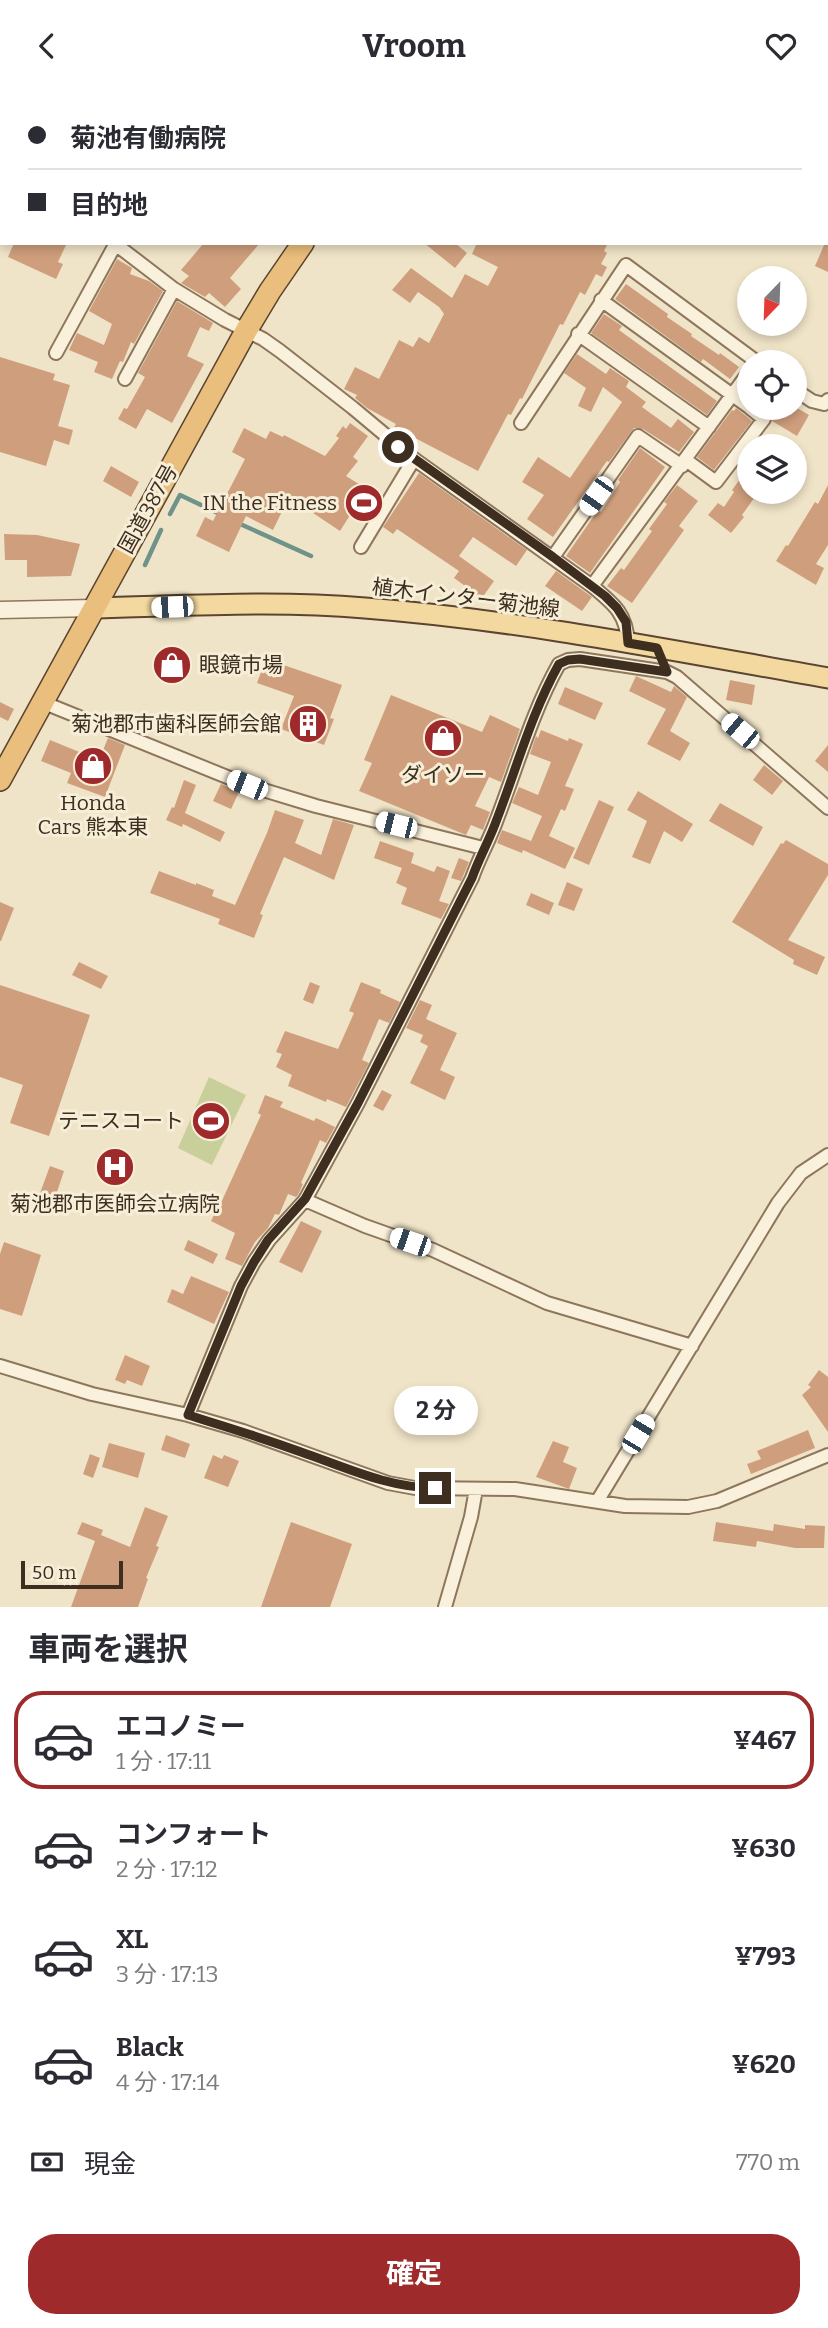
<!DOCTYPE html>
<html lang="ja">
<meta charset="utf-8">
<style>
:root{--surface:#fff;--page:#f2f2f3;--text:#2b2b33;--muted:#7c7c81;--line:#e1e1e2;--accent:#9e2a2b}
body{margin:0;font-family:Bitter,"Noto Sans JP",serif;background:var(--page);color:var(--text);height:100vh;display:flex;flex-direction:column;font-size:26px;white-space:nowrap}
*{box-sizing:border-box;margin:0}
p{font-size:23px;color:var(--muted)}
.icon{flex:none;width:38px;height:38px;fill:none;stroke:currentColor;stroke-width:2;stroke-linecap:round;stroke-linejoin:round}
.map{position:relative;height:1516px;overflow:hidden}
.drawer{display:flex;flex-direction:column;background:var(--surface);flex:1}
.drawer>*{flex:none}
.hud{position:absolute;left:0px;top:0px;width:830px;height:154px;box-shadow:0 4px 10px #0003;display:grid;align-content:center;height:154px;padding:0 28px;background:var(--surface)}
.needle{width:46px;rotate:203deg}
.buttons{position:absolute;left:737px;top:175px;display:grid;gap:14px}
.buttons a{display:grid;place-items:center;width:70px;height:70px;border-radius:50%;background:var(--surface);box-shadow:0 4px 10px #0003;font-size:35px}
.scale{position:absolute;left:21px;bottom:18px;width:102px;box-sizing:border-box;padding-left:7px;border:4px solid #3d2e20;border-top:0;font-size:19px;line-height:24px;white-space:nowrap;color:#3d2e20;-webkit-text-stroke:5px #f7eed8;paint-order:stroke}
.end{position:absolute;width:32px;height:32px;margin:-16px;border:9px solid #3d2e20;background:#fff;box-shadow:0 0 0 4px #fff}
.from{border-radius:50%}
.bubble{position:absolute;height:49px;border-radius:24px;background:var(--surface);box-shadow:0 4px 10px #0003;font-size:23px;font-weight:700;line-height:49px;text-align:center}
.car{position:absolute;width:21px;height:42px;margin:-21px -10px;border-radius:9px;box-shadow:0 0 5px 2px #0007;background:linear-gradient(#fff 24%,#345 0 40%,#fff 0 76%,#345 0 86%,#fff 0)}
.hud b{display:flex;align-items:center;gap:24px;height:66px;font-size:26px}
.hud b+b{border-top:2px solid var(--line)}
.hud i{width:18px;height:18px;background:var(--text)}
ul{padding:0;list-style:none}
li{display:flex;align-items:center;gap:21px;height:98px;margin:0 14px 10px;padding:0 14px;border:4px solid transparent;border-radius:28px}
li div{flex:1}
li b{display:block;font-size:26px}
li em{font-style:normal;font-weight:700}
li.on{border-color:var(--accent)}
li>.icon{width:63px;height:63px;stroke-width:1.5}
h2{padding:0 28px;font-size:32px;line-height:84px}
.pay{display:flex;align-items:center;gap:18px;height:77px;padding:0 28px;font-size:26px}
.pay p{margin-inline-start:auto}
.cta{display:flex;gap:14px;margin-top:auto;padding:14px 28px}
.cta a{flex:1;height:80px;border-radius:28px;background:var(--accent);color:#fff;font-size:28px;font-weight:700;line-height:80px;text-align:center}
header{display:flex;justify-content:space-between;align-items:center;height:91px;padding:0 28px;background:var(--surface);font-size:32px;font-weight:700}
.map>svg:first-child{display:block}
.green{fill:#c9cf9b}
.lines{fill:none;stroke-linecap:round;stroke-linejoin:round}
.stream{stroke:#6f938a;stroke-width:4.5}
.building{fill:#cf9f7d}
.minor-casing{stroke:#8d765c;stroke-width:16}
.tertiary-casing{stroke:#8d765c;stroke-width:19}
.primary-casing{stroke:#5b4430;stroke-width:23}
.trunk-casing{stroke:#5b4430;stroke-width:24}
.minor{stroke:#faf1dc;stroke-width:12}
.tertiary{stroke:#faf1dc;stroke-width:16}
.primary{stroke:#f3d9a0;stroke-width:19}
.trunk{stroke:#eabe7c;stroke-width:21}
.route{stroke:#3d2e20;stroke-width:9}
.labels{text-anchor:middle;stroke-width:6;stroke-linejoin:round;paint-order:stroke}
.poi-label{font-size:21px;fill:#3d2e20;stroke:#f7eed8;text-anchor:end}
.street-label{font-size:21px;fill:#3d2e20;stroke:#f7eed8}
</style>
<header><svg class="icon" aria-label="back" viewBox="0 0 24 24"><path d="M15 5l-7 7 7 7"/></svg>Vroom<svg class="icon" aria-label="heart" viewBox="0 0 24 24"><path d="M12 20l-8-8c-3-5 5-10 8-4 3-6 11-1 8 4z"/></svg></header>
<div class="map">
<svg width="828" height="1516" viewBox="0 0 828 1516">
<rect width="100%" height="100%" fill="#f0e4c8"/>
<path class="green" d="M 209,986 L 246,1004 L 212,1074 L 178,1057 Z"/>
<g class="lines">
<path class="stream" d="M 170,423 L 180,404 L 220,423
M 238,432 L 311,465
M 145,474 L 161,439"/>
</g>
<path class="building" d="M 828,145 L 828,144 L 828,181 L 815,175 L 825,152 L 828,152 Z
M 14,152 L 67,152 L 58,171 L 63,173 L 56,188 L 8,166 Z
M 204,152 L 260,152 L 230,187 L 241,198 L 225,216 L 209,202 L 205,206 L 181,192 L 189,185 L 181,179 Z
M 424,152 L 455,152 L 467,162 L 455,177 Z
M 477,152 L 608,152 L 604,160 L 607,162 L 601,173 L 607,176 L 602,186 L 596,183 L 585,204 L 580,201 L 563,234 L 560,233 L 522,308 L 520,307 L 511,324 L 508,323 L 478,380 L 394,336 L 396,333 L 367,317 L 355,307 L 357,304 L 344,298 L 355,276 L 379,288 L 399,249 L 413,256 L 419,246 L 429,252 L 444,223 L 439,216 L 418,201 L 410,212 L 392,199 L 411,177 L 452,207 L 465,183 L 488,195 L 498,176 L 472,163 Z
M 117,168 L 132,177 L 130,183 L 149,190 L 163,200 L 134,253 L 131,251 L 123,271 L 120,270 L 112,288 L 94,281 L 98,271 L 69,259 L 77,242 L 104,254 L 112,233 L 89,220 Z
M 626,193 L 668,223 L 667,226 L 692,243 L 691,245 L 719,264 L 720,262 L 739,276 L 730,288 L 703,268 L 701,271 L 615,208 Z
M 177,210 L 213,232 L 209,240 L 200,236 L 187,265 L 204,273 L 172,332 L 147,318 L 136,338 L 118,328 L 124,317 L 127,318 L 145,286 L 138,282 Z
M 604,223 L 622,235 L 619,239 L 717,310 L 707,324 L 591,242 Z
M 577,263 L 606,283 L 610,277 L 629,290 L 626,296 L 646,311 L 642,316 L 671,337 L 678,328 L 694,341 L 679,361 L 643,338 L 634,337 L 609,371 L 607,370 L 553,446 L 527,428 L 544,404 L 522,391 L 538,366 L 570,387 L 622,311 L 603,296 L 591,321 L 578,315 L 586,297 L 564,282 Z
M 0,266 L 55,283 L 53,289 L 70,294 L 58,335 L 73,339 L 69,354 L 54,349 L 46,375 L 0,361 Z
M 736,317 L 752,330 L 714,379 L 697,366 L 732,319 L 734,320 Z
M 764,317 L 797,317 L 809,324 L 797,345 L 772,330 L 772,324 Z
M 350,332 L 368,345 L 353,366 L 358,370 L 346,385 L 381,407 L 368,427 L 354,418 L 340,440 L 289,406 L 273,439 L 246,425 L 229,461 L 196,445 L 205,426 L 213,430 L 245,368 L 232,361 L 244,337 L 266,348 L 270,340 L 283,346 L 284,344 L 325,365 L 339,347 L 336,345 L 343,335 L 346,338 Z
M 640,357 L 665,376 L 590,482 L 566,465 L 598,419 L 601,421 L 620,391 L 618,389 Z
M 111,375 L 139,391 L 131,406 L 103,390 Z
M 749,376 L 749,401 L 757,403 L 742,424 L 744,426 L 731,442 L 708,424 L 718,412 L 724,416 L 734,401 L 732,399 Z
M 419,382 L 527,459 L 516,475 L 473,446 L 459,465 L 494,490 L 482,507 L 454,487 L 459,480 L 397,438 L 393,443 L 383,436 Z
M 677,394 L 698,410 L 679,435 L 684,439 L 632,512 L 607,495 L 621,477 L 624,479 L 652,440 L 649,438 L 667,413 L 664,411 Z
M 828,394 L 828,454 L 816,473 L 824,477 L 816,494 L 776,470 L 786,454 L 788,455 L 815,411 L 818,413 Z
M 4,443 L 37,444 L 80,453 L 71,485 L 27,486 L 27,469 L 5,469 Z
M 556,480 L 592,506 L 582,520 L 545,495 Z
M 187,563 L 188,583 L 183,583 L 183,590 L 172,591 L 171,584 L 155,584 L 154,564 Z
M 266,568 L 342,594 L 330,627 L 334,628 L 324,654 L 281,638 L 294,605 L 257,592 Z
M 636,585 L 671,601 L 674,595 L 687,606 L 670,640 L 690,652 L 680,670 L 647,653 L 666,618 L 629,600 Z
M 730,589 L 755,594 L 752,614 L 726,609 Z
M 565,596 L 603,612 L 595,629 L 558,613 Z
M 391,604 L 482,641 L 490,624 L 520,638 L 501,691 L 489,686 L 475,715 L 490,721 L 483,739 L 471,734 L 466,744 L 359,700 L 372,672 L 364,669 Z
M 0,611 L 14,618 L 8,630 L 0,626 Z
M 541,639 L 568,650 L 569,647 L 583,653 L 565,695 L 574,698 L 565,720 L 561,718 L 549,745 L 575,757 L 565,778 L 523,759 L 522,762 L 497,752 L 502,739 L 531,750 L 542,725 L 512,712 L 519,696 L 538,704 L 551,671 L 530,663 L 536,645 L 538,647 Z
M 108,647 L 125,654 L 105,706 L 67,692 L 71,682 L 41,670 L 50,649 L 99,669 Z
M 828,654 L 828,681 L 815,670 Z
M 764,674 L 783,690 L 772,704 L 753,689 Z
M 184,689 L 196,694 L 185,722 L 225,741 L 220,751 L 183,733 L 182,736 L 166,729 L 172,716 L 174,717 Z
M 221,693 L 239,701 L 231,718 L 213,710 Z
M 638,700 L 693,733 L 682,751 L 664,740 L 650,773 L 632,766 L 647,730 L 627,719 Z
M 599,709 L 614,716 L 589,774 L 573,767 Z
M 720,712 L 763,736 L 753,755 L 709,730 Z
M 275,719 L 304,729 L 295,752 L 321,764 L 333,728 L 354,734 L 334,789 L 284,766 L 260,823 L 263,824 L 254,847 L 218,833 L 220,828 L 150,802 L 159,780 L 196,794 L 196,792 L 214,799 L 212,805 L 235,814 L 267,742 Z
M 786,749 L 828,773 L 828,784 L 788,849 L 825,866 L 817,884 L 793,873 L 794,869 L 732,831 L 781,752 L 783,753 Z
M 380,750 L 414,762 L 411,772 L 434,781 L 437,775 L 450,780 L 439,810 L 449,813 L 441,828 L 401,813 L 407,797 L 396,792 L 402,777 L 374,767 Z
M 459,767 L 469,771 L 461,790 L 451,787 Z
M 567,791 L 583,798 L 574,820 L 558,814 Z
M 531,802 L 554,812 L 549,824 L 526,814 Z
M 0,811 L 14,817 L 1,850 L 0,850 Z
M 79,871 L 108,885 L 101,898 L 72,884 Z
M 310,891 L 320,895 L 313,913 L 303,909 Z
M 361,891 L 381,899 L 380,902 L 400,911 L 389,932 L 379,928 L 362,969 L 369,972 L 346,1016 L 327,1008 L 326,1011 L 288,995 L 292,984 L 276,976 L 282,963 L 276,961 L 285,940 L 338,958 L 354,922 L 349,920 Z
M 0,894 L 90,924 L 49,1045 L 10,1032 L 23,994 L 0,986 Z
M 420,909 L 432,914 L 426,928 L 457,942 L 440,979 L 455,986 L 445,1009 L 410,992 L 428,955 L 420,951 L 423,944 L 406,937 Z
M 382,999 L 392,1004 L 383,1020 L 373,1015 Z
M 265,1004 L 283,1011 L 280,1016 L 314,1030 L 316,1027 L 335,1036 L 326,1052 L 320,1049 L 301,1092 L 303,1093 L 298,1104 L 296,1106 L 288,1103 L 279,1124 L 275,1123 L 268,1137 L 255,1151 L 242,1175 L 225,1168 L 235,1142 L 211,1130 L 219,1114 L 220,1114 L 261,1024 L 258,1022 Z
M 50,1075 L 64,1080 L 55,1107 L 40,1102 Z
M 301,1130 L 322,1140 L 302,1182 L 279,1171 Z
M 188,1149 L 218,1163 L 213,1173 L 184,1159 Z
M 4,1151 L 41,1164 L 22,1225 L 0,1218 L 0,1163 Z
M 191,1185 L 229,1201 L 214,1233 L 167,1211 L 172,1198 L 183,1203 Z
M 125,1264 L 150,1275 L 142,1295 L 127,1289 L 125,1293 L 115,1289 Z
M 819,1279 L 828,1286 L 828,1341 L 802,1304 L 811,1296 L 808,1294 Z
M 808,1339 L 815,1357 L 751,1383 L 747,1373 L 761,1368 L 757,1360 Z
M 166,1344 L 190,1353 L 185,1367 L 161,1359 Z
M 553,1350 L 569,1356 L 563,1371 L 577,1377 L 569,1398 L 536,1386 Z
M 109,1352 L 145,1362 L 138,1387 L 102,1376 Z
M 90,1363 L 100,1367 L 93,1387 L 83,1383 Z
M 213,1364 L 222,1368 L 224,1364 L 239,1370 L 228,1396 L 204,1387 Z
M 145,1416 L 168,1425 L 156,1455 L 159,1456 L 146,1487 L 148,1488 L 138,1516 L 71,1516 L 95,1450 L 77,1443 L 82,1431 L 103,1439 L 101,1444 L 130,1456 Z
M 291,1431 L 352,1453 L 330,1516 L 261,1516 Z
M 716,1431 L 773,1440 L 774,1433 L 805,1438 L 805,1434 L 825,1435 L 824,1457 L 795,1457 L 757,1450 L 756,1456 L 713,1450 Z"/>
<g class="lines">
<g class="minor-casing">
<path id="minor" d="M 526,0 L 528,2
M 586,2 L 587,0
M 636,2 L 637,0
M 687,2 L 688,0
M 0,96 L 2,97
M 114,152 L 174,198 L 225,229 L 263,248 L 280,260 L 353,317 L 414,368 L 592,495 C 614,513 627,523 628,553
M 601,209 L 749,316
M 578,243 L 709,336
M 56,262 L 115,154
M 125,288 L 174,198
M 794,298 L 812,310 L 824,313 L 828,309
M 521,332 L 626,174 L 757,271
M 686,369 L 716,391 L 764,328 L 750,317
M 361,456 L 414,368
M 553,466 L 638,345 L 682,375
M 592,495 L 749,281
M 42,611 L 247,694 L 316,715 L 483,757
M 305,1109 L 365,1135 L 433,1159 L 547,1212 L 692,1255
M 0,1275 L 92,1303 L 188,1324 L 243,1340 L 388,1392 L 415,1397 L 515,1398 L 625,1415 L 688,1416 L 717,1410 L 828,1364
M 188,1324 L 241,1195 L 254,1171 L 269,1149 L 305,1109 L 358,1012 L 472,787 C 479,767 490,748 497,728 C 517,676 532,621 559,573 L 568,569 L 580,568 L 667,581 L 677,586 L 828,717
M 598,1409 L 778,1112 L 801,1082 L 828,1064
M 445,1516 L 471,1426 L 476,1398"/>
</g>
<g class="tertiary-casing">
<path id="tertiary" d="M 0,519 L 94,517"/>
</g>
<g class="primary-casing">
<path id="primary" d="M 94,517 C 184,515 275,509 365,517 C 521,529 675,560 828,587"/>
</g>
<g class="trunk-casing">
<path id="trunk" d="M 454,2 L 456,0
M 0,689 L 246,240 L 270,200 L 303,152"/>
</g>
<use href="#minor" class="minor"/>
<use href="#tertiary" class="tertiary"/>
<use href="#primary" class="primary"/>
<use href="#trunk" class="trunk"/>
</g>
<g class="lines">
<path class="route" d="M 398,356 L 553,466 L 605,505 L 617,517 L 626,531 L 628,552 L 657,557 L 667,581 L 580,568 L 568,569 L 559,573 C 532,621 517,676 497,728 C 490,748 479,767 472,787 L 358,1012 L 305,1108 L 268,1149 L 254,1171 L 241,1195 L 188,1324 C 226,1336 263,1347 301,1361 C 345,1376 388,1397 435,1397"/>
</g>
<defs>
<g id="stadium-disc" transform="scale(2.0125)"><circle r="9.5" fill="#9e2a2b" stroke="#f7eed8"/><path d="M0-5a6.5 5 0 1 0 0 10a6.5 5 0 1 0 0-10ZM-3.5-1.8h7v3.6h-7Z" fill="#fff"/></g>
<g id="shop-disc" transform="scale(2.0125)"><circle r="9.5" fill="#9e2a2b" stroke="#f7eed8"/><path d="M-5-2.5h2.3a2.7 3.5 0 0 1 5.4 0H5L5.5 6h-11ZM-1.5-2.5h3a1.5 2.3 0 0 0-3 0Z" fill="#fff"/></g>
<g id="building-disc" transform="scale(2.0125)"><circle r="9.5" fill="#9e2a2b" stroke="#f7eed8"/><path d="M-4-6H4V6H1V3H-1V6H-4ZM-2.5-4.3h1.7v1.8h-1.7ZM.8-4.3h1.7v1.8H.8ZM-2.5-1h1.7V.8h-1.7ZM.8-1h1.7V.8H.8Z" fill="#fff"/></g>
<g id="hospital-disc" transform="scale(2.0125)"><circle r="9.5" fill="#9e2a2b" stroke="#f7eed8"/><path d="M-5-5h3v3.5h4V-5h3V5h-3V1.5h-4V5h-3Z" fill="#fff"/></g>
</defs>
<g fill-rule="evenodd">
<use href="#stadium-disc" x="364" y="412"/>
<use href="#shop-disc" x="172" y="574"/>
<use href="#building-disc" x="308" y="633"/>
<use href="#shop-disc" x="443" y="647"/>
<use href="#shop-disc" x="93" y="675"/>
<use href="#stadium-disc" x="211" y="1030"/>
<use href="#hospital-disc" x="115" y="1076"/>
</g>
<g class="labels">
<g class="poi-label">
<text x="337" y="419">IN the Fitness</text>
<text x="199" y="581" text-anchor="start">眼鏡市場</text>
<text x="281" y="640">菊池郡市歯科医師会館</text>
<text x="443" y="691" text-anchor="middle">ダイソー</text>
<text x="93" y="719" text-anchor="middle">Honda<tspan x="93" dy="24">Cars 熊本東</tspan></text>
<text x="184" y="1037">テニスコート</text>
<text x="115" y="1120" text-anchor="middle">菊池郡市医師会立病院</text>
</g>
<g class="street-label">
<text transform="translate(148 418) rotate(-61)" y="7">国道387号</text>
<text transform="translate(466 507) rotate(7)" y="7">植木インター菊池線</text>
</g>
</g>
</svg>
<div class="buttons">
<a><svg class="needle" viewBox="-14 -14 28 28"><path d="M0-13l5 13h-10z" fill="#e53935"/><path d="M0 13l5-13h-10z" fill="#7c7c81"/></svg></a>
<a><svg class="icon" aria-label="locate" viewBox="0 0 24 24"><circle cx="12" cy="12" r="6"/><path d="M12 2v4M12 18v4M2 12h4M18 12h4"/></svg></a>
<a><svg class="icon" aria-label="layers" viewBox="0 0 24 24"><path d="M12 4l9 5-9 5-9-5zM3 14l9 5 9-5"/></svg></a>
</div>
<div class="scale">50 m</div>
<i class="end from" style="left:398px;top:356px"></i>
<i class="end" style="left:435px;top:1397px"></i>
<div class="bubble" style="left:394px;top:1295px;width:84px">2 分</div>
<i class="car" style="left:596px;top:405px;rotate:215deg"></i>
<i class="car" style="left:172px;top:516px;rotate:268deg"></i>
<i class="car" style="left:740px;top:640px;rotate:310deg"></i>
<i class="car" style="left:247px;top:694px;rotate:292deg"></i>
<i class="car" style="left:396px;top:734px;rotate:284deg"></i>
<i class="car" style="left:410px;top:1151px;rotate:289deg"></i>
<i class="car" style="left:638px;top:1343px;rotate:31deg"></i>
<div class="hud">
<b><i class="from"></i>菊池有働病院</b>
<b><i></i>目的地</b>
</div>
</div>
<section class="drawer">
<h2>車両を選択</h2>
<ul>
<li class="on"><svg class="icon" aria-label="car" viewBox="0 0 24 24"><path d="M5 17H2v-5l4-1 3-4h7l3 4 3 1v5h-3M9 17h6M6 11h13"/><circle cx="7" cy="17" r="2"/><circle cx="17" cy="17" r="2"/></svg><div><b>エコノミー</b><p>1 分 · 17:11</p></div><em>¥467</em></li>
<li><svg class="icon" aria-label="car" viewBox="0 0 24 24"><path d="M5 17H2v-5l4-1 3-4h7l3 4 3 1v5h-3M9 17h6M6 11h13"/><circle cx="7" cy="17" r="2"/><circle cx="17" cy="17" r="2"/></svg><div><b>コンフォート</b><p>2 分 · 17:12</p></div><em>¥630</em></li>
<li><svg class="icon" aria-label="car" viewBox="0 0 24 24"><path d="M5 17H2v-5l4-1 3-4h7l3 4 3 1v5h-3M9 17h6M6 11h13"/><circle cx="7" cy="17" r="2"/><circle cx="17" cy="17" r="2"/></svg><div><b>XL</b><p>3 分 · 17:13</p></div><em>¥793</em></li>
<li><svg class="icon" aria-label="car" viewBox="0 0 24 24"><path d="M5 17H2v-5l4-1 3-4h7l3 4 3 1v5h-3M9 17h6M6 11h13"/><circle cx="7" cy="17" r="2"/><circle cx="17" cy="17" r="2"/></svg><div><b>Black</b><p>4 分 · 17:14</p></div><em>¥620</em></li>
</ul>
<div class="pay"><svg class="icon" aria-label="cash" viewBox="0 0 24 24"><path d="M3 7h18v10H3z"/><circle cx="12" cy="12" r="2"/></svg>現金<p>770 m</p></div>
<div class="cta"><a>確定</a></div>
</section>
